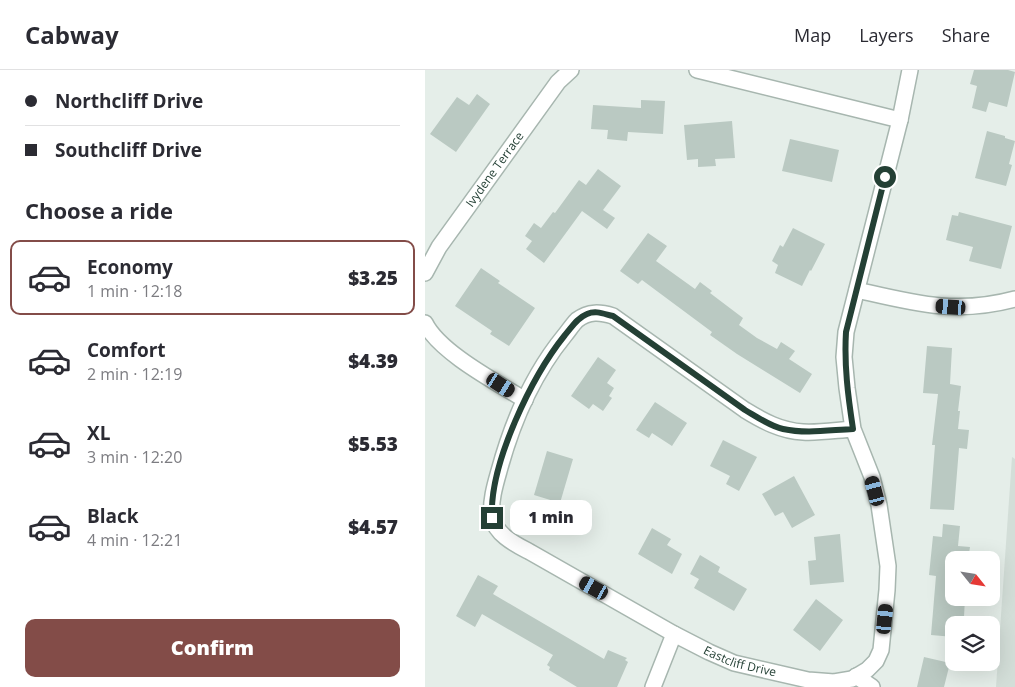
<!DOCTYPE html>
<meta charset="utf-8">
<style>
:root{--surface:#fff;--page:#f7f7f7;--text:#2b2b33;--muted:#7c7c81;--line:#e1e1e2;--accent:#834c48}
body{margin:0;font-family:"Open Sans",sans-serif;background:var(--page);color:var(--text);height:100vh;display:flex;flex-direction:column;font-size:19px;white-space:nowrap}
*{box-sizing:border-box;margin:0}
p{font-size:16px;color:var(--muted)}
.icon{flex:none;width:28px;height:28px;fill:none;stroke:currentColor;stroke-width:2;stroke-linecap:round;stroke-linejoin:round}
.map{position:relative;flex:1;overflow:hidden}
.panel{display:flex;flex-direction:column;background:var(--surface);width:425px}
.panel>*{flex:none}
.hud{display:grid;align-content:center;height:110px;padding:0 25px;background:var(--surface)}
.needle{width:32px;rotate:120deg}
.buttons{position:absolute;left:520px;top:481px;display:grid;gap:10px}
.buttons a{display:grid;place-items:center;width:55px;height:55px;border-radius:10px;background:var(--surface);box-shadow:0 5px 20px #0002;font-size:25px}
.end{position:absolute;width:22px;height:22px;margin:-11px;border:6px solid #244035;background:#fff;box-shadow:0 0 0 2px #fff}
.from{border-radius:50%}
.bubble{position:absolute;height:35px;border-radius:10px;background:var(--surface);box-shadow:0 5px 20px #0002;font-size:16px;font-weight:800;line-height:35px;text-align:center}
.car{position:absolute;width:15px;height:30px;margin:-15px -8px;border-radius:6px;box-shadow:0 0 4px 1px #0007;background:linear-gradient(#222 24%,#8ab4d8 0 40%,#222 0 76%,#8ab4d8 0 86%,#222 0)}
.hud b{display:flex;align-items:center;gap:18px;height:48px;font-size:19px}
.hud b+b{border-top:1px solid var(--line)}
.hud i{width:12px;height:12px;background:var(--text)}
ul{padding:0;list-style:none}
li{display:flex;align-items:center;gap:15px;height:75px;margin:0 10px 8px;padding:0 15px;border:2px solid transparent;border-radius:10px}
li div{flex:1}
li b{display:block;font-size:19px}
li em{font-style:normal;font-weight:800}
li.selected{border-color:var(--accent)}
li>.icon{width:45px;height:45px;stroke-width:1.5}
h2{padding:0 25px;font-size:22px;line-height:60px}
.cta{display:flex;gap:10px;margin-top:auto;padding:10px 25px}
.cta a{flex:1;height:58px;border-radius:10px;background:var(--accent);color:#fff;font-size:20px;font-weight:800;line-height:58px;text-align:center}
header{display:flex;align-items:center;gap:30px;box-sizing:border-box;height:70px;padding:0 25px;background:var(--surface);border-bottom:1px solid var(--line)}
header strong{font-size:24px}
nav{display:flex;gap:28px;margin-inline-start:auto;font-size:18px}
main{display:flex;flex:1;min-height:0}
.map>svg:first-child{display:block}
.built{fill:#d3ded8}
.building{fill:#bac9c2}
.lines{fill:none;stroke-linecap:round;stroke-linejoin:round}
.minor-casing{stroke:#a7b6af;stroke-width:18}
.minor{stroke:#fff;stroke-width:15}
.route{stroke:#244035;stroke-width:6}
.labels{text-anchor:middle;stroke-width:5;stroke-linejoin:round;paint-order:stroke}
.street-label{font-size:12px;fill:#244035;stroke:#f6faf8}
</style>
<header>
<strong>Cabway</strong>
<nav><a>Map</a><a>Layers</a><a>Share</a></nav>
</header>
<main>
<section class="panel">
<div class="hud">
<b><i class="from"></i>Northcliff Drive</b>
<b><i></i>Southcliff Drive</b>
</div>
<h2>Choose a ride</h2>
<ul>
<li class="selected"><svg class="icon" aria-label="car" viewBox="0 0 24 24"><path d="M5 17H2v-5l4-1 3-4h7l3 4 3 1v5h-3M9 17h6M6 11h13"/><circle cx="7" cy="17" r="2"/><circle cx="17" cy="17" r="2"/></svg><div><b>Economy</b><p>1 min · 12:18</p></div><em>$3.25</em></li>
<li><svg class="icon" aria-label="car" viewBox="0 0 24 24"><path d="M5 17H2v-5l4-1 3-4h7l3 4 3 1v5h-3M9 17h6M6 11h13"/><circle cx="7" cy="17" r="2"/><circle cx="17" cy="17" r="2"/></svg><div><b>Comfort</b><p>2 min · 12:19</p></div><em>$4.39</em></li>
<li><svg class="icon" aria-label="car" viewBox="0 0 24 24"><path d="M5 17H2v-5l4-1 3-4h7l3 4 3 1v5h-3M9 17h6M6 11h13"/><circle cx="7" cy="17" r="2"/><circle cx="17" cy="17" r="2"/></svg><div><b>XL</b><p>3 min · 12:20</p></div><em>$5.53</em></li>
<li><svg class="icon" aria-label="car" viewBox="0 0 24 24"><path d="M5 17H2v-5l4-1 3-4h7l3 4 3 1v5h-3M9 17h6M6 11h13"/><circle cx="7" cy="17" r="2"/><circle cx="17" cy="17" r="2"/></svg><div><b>Black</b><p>4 min · 12:21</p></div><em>$4.57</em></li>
</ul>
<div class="cta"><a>Confirm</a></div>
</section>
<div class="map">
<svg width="590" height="617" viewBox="0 0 590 617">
<rect width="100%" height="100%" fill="#e5eee9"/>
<path class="built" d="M 587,387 L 590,389 L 590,617 L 571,617 Z"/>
<path class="building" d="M 549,0 L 583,0 L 590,2 L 582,37 L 564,32 L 561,42 L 547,38 L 552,16 L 545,14 Z
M 52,24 L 65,34 L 31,82 L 5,64 L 32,27 L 44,35 Z
M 216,30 L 240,31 L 238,64 L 203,62 L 202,71 L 182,69 L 183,60 L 166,59 L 168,35 L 216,38 Z
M 307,51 L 310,88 L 290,89 L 291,96 L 273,97 L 273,89 L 262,90 L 259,55 Z
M 562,61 L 580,66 L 580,68 L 590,71 L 584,94 L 587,95 L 581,116 L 550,108 Z
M 365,69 L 414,80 L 407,112 L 357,101 Z
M 173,99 L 196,116 L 178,140 L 190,148 L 182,159 L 157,141 L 119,193 L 101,179 L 107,171 L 100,166 L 109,153 L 116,158 L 128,142 L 130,143 L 154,110 L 161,115 Z
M 534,142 L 587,156 L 576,199 L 544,191 L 548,177 L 521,170 L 527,145 L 533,146 Z
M 368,158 L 400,174 L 386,201 L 385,200 L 377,216 L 350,203 L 353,195 L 347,191 L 355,175 L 358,177 Z
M 223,163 L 242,176 L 231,191 L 270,219 L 275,212 L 287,221 L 285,223 L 318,248 L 314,255 L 332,268 L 352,279 L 356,272 L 370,281 L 364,289 L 387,304 L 375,323 L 312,284 L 285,265 L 287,262 L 217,210 L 213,214 L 195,201 Z
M 56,198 L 75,211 L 73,213 L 110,238 L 84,276 L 65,264 L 67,261 L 30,236 Z
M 502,276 L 527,278 L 525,314 L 536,316 L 533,341 L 535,341 L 533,359 L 544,360 L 542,379 L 534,378 L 529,440 L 505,439 L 510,375 L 507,375 L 513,324 L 498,323 Z
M 173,287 L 191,300 L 182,313 L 189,318 L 184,326 L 187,328 L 178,341 L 168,334 L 164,339 L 146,326 Z
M 230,332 L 262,353 L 247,376 L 227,363 L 224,368 L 211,360 Z
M 298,370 L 332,387 L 314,421 L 301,414 L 305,406 L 285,396 Z
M 122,381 L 148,389 L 135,433 L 109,425 Z
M 369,406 L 390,445 L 367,458 L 358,442 L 350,446 L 337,424 Z
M 518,454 L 535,456 L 533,476 L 545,477 L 543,490 L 529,490 L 529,528 L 540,528 L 539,547 L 531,546 L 529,567 L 506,565 L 511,506 L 504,505 L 508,466 L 517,467 Z
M 227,458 L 246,469 L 242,475 L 257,484 L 247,504 L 213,484 Z
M 415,464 L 419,512 L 385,515 L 383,491 L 391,490 L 389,467 Z
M 275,485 L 295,497 L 293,502 L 322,519 L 309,541 L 269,518 L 274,509 L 265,504 Z
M 53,505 L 73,516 L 68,524 L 179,589 L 183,580 L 202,588 L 200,590 L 203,592 L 192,617 L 152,617 L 124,600 L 125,597 L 122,595 L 128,585 L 57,544 L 50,557 L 31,546 Z
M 391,529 L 418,550 L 395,581 L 368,560 Z
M 499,587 L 525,593 L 519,617 L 492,617 Z"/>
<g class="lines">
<g class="minor-casing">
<g id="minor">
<path d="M 272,0 L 475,50"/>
<path id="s1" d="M 0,203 L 14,177 L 133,12 L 146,0"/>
<path d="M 432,220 C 489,233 531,245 590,229"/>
<path d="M 0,253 C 14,282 71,312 100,330"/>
<path id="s2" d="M 428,359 C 412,360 394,363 378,362 C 356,361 338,351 320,340 L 188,246 C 175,242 164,241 152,250 C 148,254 144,260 140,265 C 108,304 87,353 74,401 C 70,415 65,432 67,447 C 71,465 90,474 105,482 L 249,564 L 284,582 L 309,593 L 383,610 L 409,612 L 427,609 L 442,600 L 451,591 L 456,580 L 462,520 L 463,496 L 454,435 L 447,407 L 428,359 L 422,318 L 419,287 L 421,262 L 475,50 L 485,0"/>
<path d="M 431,606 L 447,617"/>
<path d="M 228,617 L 249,564"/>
</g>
</g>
<use href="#minor" class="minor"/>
</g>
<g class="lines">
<path class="route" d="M 67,448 C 64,394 107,306 140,265 C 147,257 152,248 162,244 C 171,240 179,244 188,246 L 320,340 C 332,347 345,356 358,359 C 381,364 405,360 428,359 C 423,326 419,295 421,262 L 460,107"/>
</g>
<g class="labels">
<g class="street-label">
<text dy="4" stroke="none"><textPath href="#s1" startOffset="125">Ivydene Terrace</textPath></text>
<text dy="4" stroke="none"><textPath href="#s2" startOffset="822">Eastcliff Drive</textPath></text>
</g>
</g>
</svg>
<div class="buttons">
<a><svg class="needle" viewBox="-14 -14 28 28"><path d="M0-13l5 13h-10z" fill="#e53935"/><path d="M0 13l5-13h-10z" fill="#7c7c81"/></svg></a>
<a><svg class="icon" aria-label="layers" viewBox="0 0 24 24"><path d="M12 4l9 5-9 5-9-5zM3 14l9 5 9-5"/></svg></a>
</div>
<i class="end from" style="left:460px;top:107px"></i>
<i class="end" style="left:67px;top:448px"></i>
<div class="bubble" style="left:85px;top:430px;width:82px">1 min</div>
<i class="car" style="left:526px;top:237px;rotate:274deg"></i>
<i class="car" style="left:76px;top:315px;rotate:123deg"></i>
<i class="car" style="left:450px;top:421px;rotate:345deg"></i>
<i class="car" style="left:169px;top:518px;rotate:299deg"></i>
<i class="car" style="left:460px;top:549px;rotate:6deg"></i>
</div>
</main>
